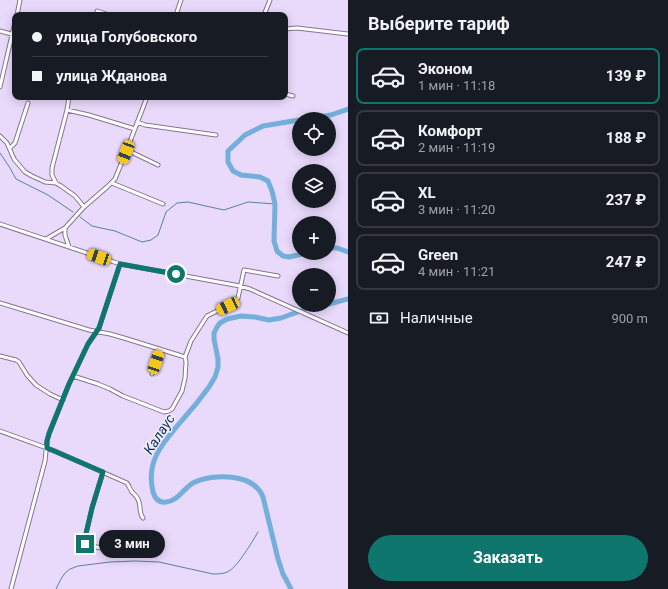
<!DOCTYPE html>
<html lang="ru">
<meta charset="utf-8">
<style>
:root{--surface:#171b24;--page:#20242c;--text:#f1f3f6;--muted:#9ea1a6;--line:#363941;--accent:#0f766e}
body{margin:0;font-family:Roboto,sans-serif;background:var(--page);color:var(--text);height:100vh;display:flex;flex-direction:column;font-size:15px;white-space:nowrap}
*{box-sizing:border-box;margin:0}
p{font-size:13px;color:var(--muted)}
.icon{flex:none;width:22px;height:22px;fill:none;stroke:currentColor;stroke-width:2;stroke-linecap:round;stroke-linejoin:round}
.map{position:relative;flex:1;overflow:hidden}
.panel{display:flex;flex-direction:column;background:var(--surface);width:320px}
.panel>*{flex:none}
.hud{position:absolute;left:12px;top:12px;width:276px;height:88px;border-radius:8px;box-shadow:0 2px 10px #0003;display:grid;align-content:center;height:88px;padding:0 20px;background:var(--surface)}
.tools{position:absolute;left:292px;top:112px;display:grid;gap:8px}
.tools a{display:grid;place-items:center;width:44px;height:44px;border-radius:50%;background:var(--surface);box-shadow:0 2px 10px #0003;font-size:20px}
.end{position:absolute;width:18px;height:18px;margin:-9px;border:5px solid #0f766e;background:#fff;box-shadow:0 0 0 2px #fff}
.from{border-radius:50%}
.bubble{position:absolute;height:28px;border-radius:14px;background:var(--surface);box-shadow:0 2px 10px #0003;font-size:13px;font-weight:700;line-height:28px;text-align:center}
.car{position:absolute;width:12px;height:24px;margin:-12px -6px;border-radius:5px;box-shadow:0 0 3px 1px #0007;background:linear-gradient(#f5c518 24%,#345 0 40%,#f5c518 0 76%,#345 0 86%,#f5c518 0)}
.hud b{display:flex;align-items:center;gap:14px;height:38px;font-size:15px}
.hud b+b{border-top:1px solid var(--line)}
.hud i{width:10px;height:10px;background:var(--text)}
ul{padding:0;list-style:none}
li{display:flex;align-items:center;gap:12px;height:56px;margin:0 8px 6px;padding:0 12px;border:2px solid var(--line);border-radius:8px}
li div{flex:1}
li b{display:block;font-size:15px}
li em{font-style:normal;font-weight:700}
li.on{border-color:var(--accent)}
li>.icon{width:36px;height:36px;stroke-width:1.5}
h2{padding:0 20px;font-size:18px;line-height:48px}
.pay{display:flex;align-items:center;gap:10px;height:44px;padding:0 20px;font-size:15px}
.pay p{margin-inline-start:auto}
.primary-button{display:flex;gap:8px;margin-top:auto;padding:8px 20px}
.primary-button a{flex:1;height:46px;border-radius:24px;background:var(--accent);color:#fff;font-size:16px;font-weight:700;line-height:46px;text-align:center}
main{display:flex;flex:1;min-height:0}
.map>svg:first-child{display:block}
.lines{fill:none;stroke-linecap:round;stroke-linejoin:round}
.stream{stroke:#5981a3;stroke-width:1}
.river{stroke:#73afda;stroke-width:5}
.minor-casing{stroke:#847593;stroke-width:5}
.minor{stroke:#fff;stroke-width:3}
.route{stroke:#0f766e;stroke-width:5}
.labels{text-anchor:middle;stroke-width:3;stroke-linejoin:round;paint-order:stroke}
.water-label{font-size:14px;font-style:italic;fill:#003350;stroke:#f3eafe}
</style>
<main>
<div class="map">
<svg width="348" height="589" viewBox="0 0 348 589">
<rect width="100%" height="100%" fill="#e9d9fb"/>
<g class="lines">
<path class="stream" d="M 0,153 L 10,168 L 16,179 L 48,195 L 73,212
M 80,217 L 92,226 L 115,231 L 142,242 L 151,240 L 158,235 L 166,212 L 177,203 L 188,202 L 224,210 L 248,202 L 275,204
M 56,589 L 61,579 L 65,573 L 70,569 L 78,566 L 110,562 L 135,561 L 159,562 L 213,574 C 218,574 224,574 229,571 C 238,566 252,542 258,532"/>
<path class="river" d="M 305,119 L 331,115 L 348,109
M 299,120 L 263,126 L 245,135 L 228,151 L 228,162 L 233,171 L 241,175 L 260,177 L 268,181 L 272,191 L 275,204 L 274,241 L 277,251 L 283,256 L 289,257 L 306,253
M 329,248 L 337,248 L 348,252
M 329,304 L 348,299
M 291,589 L 283,574 L 278,559 L 263,497 C 254,473 213,473 193,483 C 184,488 178,501 166,502 C 159,503 155,499 153,492 C 145,459 165,441 184,418 C 193,408 201,398 209,387 L 215,377 L 218,367 L 218,359 L 214,339 L 214,333 L 217,327 L 220,323 L 227,319 L 241,316 L 255,317 L 269,320 L 281,318 L 317,305"/>
<g class="minor-casing">
<path id="minor" d="M 97,11 L 109,15
M 17,15 L 20,0
M 176,15 L 181,0
M 264,15 L 270,0
M 285,29 L 297,28 L 348,34
M 0,31 L 15,35
M 0,87 L 15,22
M 285,94 L 293,96
M 67,110 L 89,115 L 135,129
M 137,122 L 145,125 L 216,135
M 0,136 L 7,143 L 14,159 L 25,172 L 32,176 L 45,182 L 56,183 L 61,186 L 75,196 L 84,207
M 10,148 L 15,143 L 28,103
M 127,150 L 158,165
M 56,183 L 52,175 L 52,168 L 67,110 L 69,97
M 112,183 L 163,204
M 0,224 L 120,264 L 240,286 L 250,289 L 348,333
M 65,228 L 65,235 L 69,247
M 46,239 L 65,228 L 84,207 L 107,187 L 115,179 L 126,152 L 147,97
M 0,303 L 89,330 L 110,334 L 124,338 L 185,357
M 0,356 L 16,360 L 19,362 L 27,375 L 36,385 L 50,394 L 63,400
M 152,374 L 160,349
M 73,376 L 98,384 L 110,389 L 123,396 L 164,412 L 169,411 L 172,409 L 182,391 L 185,378 L 186,362 L 185,357 L 191,341 L 207,316 L 233,303 L 238,298 L 244,270 L 278,276
M 0,431 L 55,451 L 127,483 C 129,486 130,489 132,492 C 135,495 138,497 139,502 C 141,508 139,513 143,518
M 103,472 L 92,508 L 85,538 L 85,544 L 116,552
M 11,589 L 45,461 L 47,441 L 49,433 L 69,384 L 88,344 L 99,328 L 120,264"/>
</g>
<use href="#minor" class="minor"/>
</g>
<g class="lines">
<path class="route" d="M 85,544 L 85,538 L 92,508 L 103,472 L 47,448 L 47,441 L 49,434 L 69,384 L 88,344 L 99,328 L 120,264 L 176,274"/>
</g>
<g class="labels">
<g class="water-label">
<text transform="translate(159 434) rotate(-57)" y="5">Калаус</text>
</g>
</g>
</svg>
<div class="tools">
<a><svg class="icon" aria-label="locate" viewBox="0 0 24 24"><circle cx="12" cy="12" r="6"/><path d="M12 2v4M12 18v4M2 12h4M18 12h4"/></svg></a>
<a><svg class="icon" aria-label="layers" viewBox="0 0 24 24"><path d="M12 4l9 5-9 5-9-5zM3 14l9 5 9-5"/></svg></a>
<a>+</a>
<a>−</a>
</div>
<i class="end from" style="left:176px;top:274px"></i>
<i class="end" style="left:85px;top:544px"></i>
<div class="bubble" style="left:99px;top:530px;width:66px">3 мин</div>
<i class="car" style="left:126px;top:152px;rotate:201deg"></i>
<i class="car" style="left:99px;top:257px;rotate:289deg"></i>
<i class="car" style="left:228px;top:306px;rotate:245deg"></i>
<i class="car" style="left:156px;top:362px;rotate:18deg"></i>
<div class="hud">
<b><i class="from"></i>улица Голубовского</b>
<b><i></i>улица Жданова</b>
</div>
</div>
<section class="panel">
<h2>Выберите тариф</h2>
<ul>
<li class="on"><svg class="icon" aria-label="car" viewBox="0 0 24 24"><path d="M5 17H2v-5l4-1 3-4h7l3 4 3 1v5h-3M9 17h6M6 11h13"/><circle cx="7" cy="17" r="2"/><circle cx="17" cy="17" r="2"/></svg><div><b>Эконом</b><p>1 мин · 11:18</p></div><em>139 ₽</em></li>
<li><svg class="icon" aria-label="car" viewBox="0 0 24 24"><path d="M5 17H2v-5l4-1 3-4h7l3 4 3 1v5h-3M9 17h6M6 11h13"/><circle cx="7" cy="17" r="2"/><circle cx="17" cy="17" r="2"/></svg><div><b>Комфорт</b><p>2 мин · 11:19</p></div><em>188 ₽</em></li>
<li><svg class="icon" aria-label="car" viewBox="0 0 24 24"><path d="M5 17H2v-5l4-1 3-4h7l3 4 3 1v5h-3M9 17h6M6 11h13"/><circle cx="7" cy="17" r="2"/><circle cx="17" cy="17" r="2"/></svg><div><b>XL</b><p>3 мин · 11:20</p></div><em>237 ₽</em></li>
<li><svg class="icon" aria-label="car" viewBox="0 0 24 24"><path d="M5 17H2v-5l4-1 3-4h7l3 4 3 1v5h-3M9 17h6M6 11h13"/><circle cx="7" cy="17" r="2"/><circle cx="17" cy="17" r="2"/></svg><div><b>Green</b><p>4 мин · 11:21</p></div><em>247 ₽</em></li>
</ul>
<div class="pay"><svg class="icon" aria-label="cash" viewBox="0 0 24 24"><path d="M3 7h18v10H3z"/><circle cx="12" cy="12" r="2"/></svg>Наличные<p>900 m</p></div>
<div class="primary-button"><a>Заказать</a></div>
</section>
</main>
